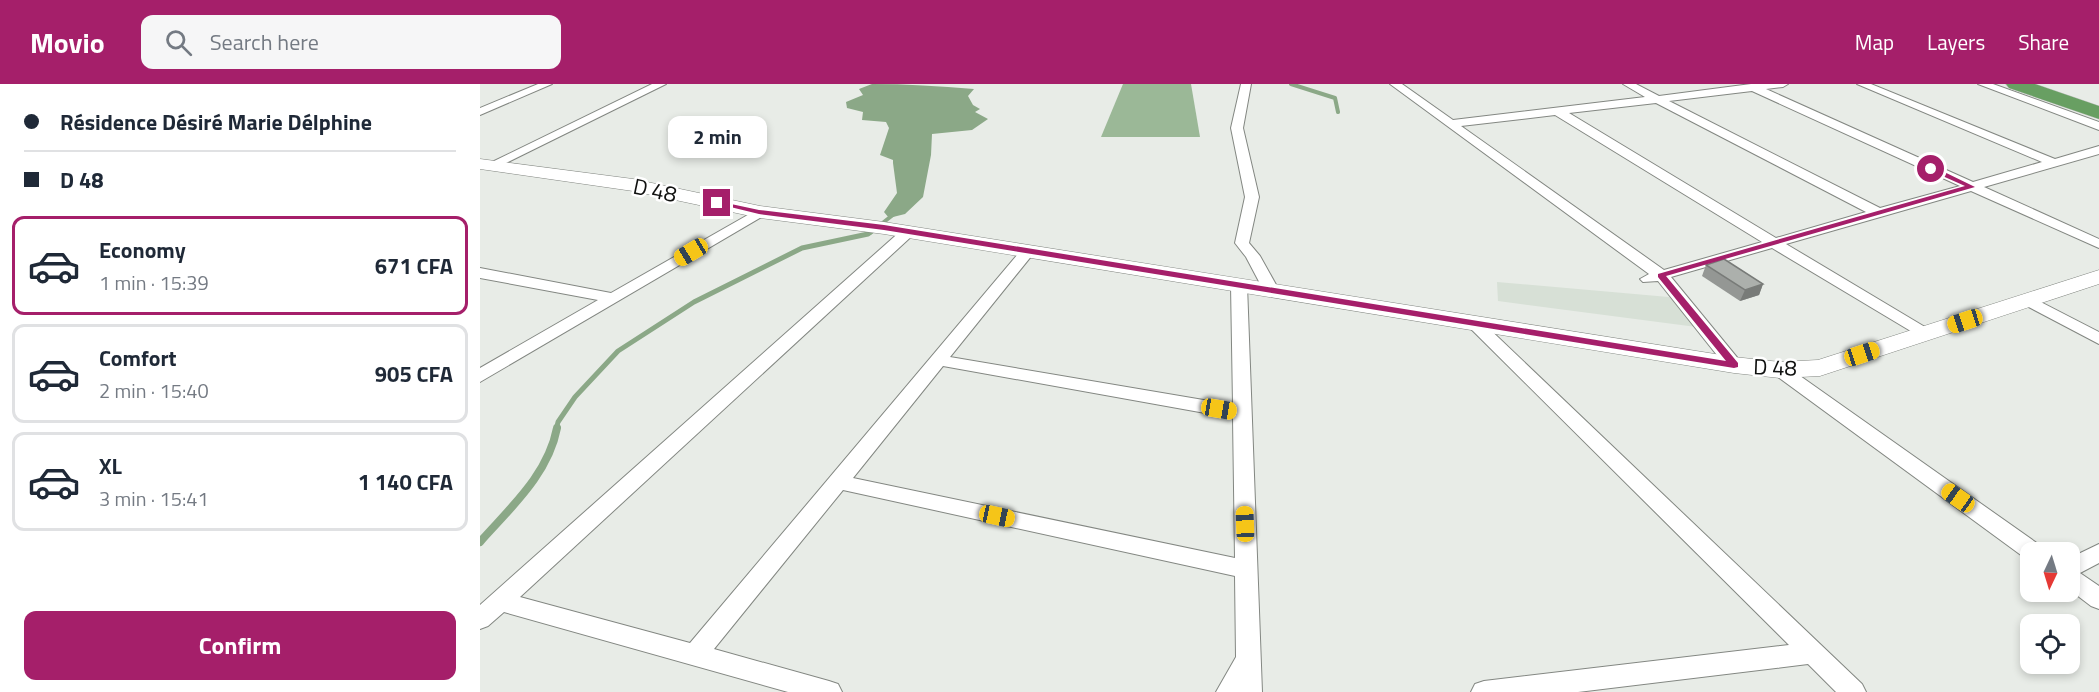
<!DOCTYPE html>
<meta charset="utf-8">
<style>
:root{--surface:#fff;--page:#f6f6f7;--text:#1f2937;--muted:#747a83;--line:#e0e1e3;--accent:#a51f6a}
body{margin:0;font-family:"Titillium Web",sans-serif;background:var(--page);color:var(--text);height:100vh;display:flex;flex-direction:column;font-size:22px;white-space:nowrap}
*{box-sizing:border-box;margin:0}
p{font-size:20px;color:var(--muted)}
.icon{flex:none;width:33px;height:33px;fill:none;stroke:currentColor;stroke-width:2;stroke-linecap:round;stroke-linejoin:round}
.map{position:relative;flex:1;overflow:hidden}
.sheet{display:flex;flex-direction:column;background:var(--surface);width:480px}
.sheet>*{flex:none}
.guide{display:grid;align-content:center;height:132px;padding:0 24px;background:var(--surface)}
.needle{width:39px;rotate:184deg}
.controls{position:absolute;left:1540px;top:458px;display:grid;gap:12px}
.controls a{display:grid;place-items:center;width:60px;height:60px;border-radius:12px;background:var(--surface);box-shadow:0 3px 9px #0003;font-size:30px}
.end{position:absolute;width:27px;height:27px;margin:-14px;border:8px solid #a51f6a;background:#fff;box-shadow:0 0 0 3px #fff}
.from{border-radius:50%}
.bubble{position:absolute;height:42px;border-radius:12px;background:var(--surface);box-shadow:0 3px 9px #0003;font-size:20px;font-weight:700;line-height:42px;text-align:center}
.car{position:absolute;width:18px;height:36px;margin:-18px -9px;border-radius:8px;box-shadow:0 0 4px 2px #0007;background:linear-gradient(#f5c518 24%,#345 0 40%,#f5c518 0 76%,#345 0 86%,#f5c518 0)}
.guide b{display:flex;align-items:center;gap:21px;height:57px;font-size:22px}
.guide b+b{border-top:2px solid var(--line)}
.guide i{width:15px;height:15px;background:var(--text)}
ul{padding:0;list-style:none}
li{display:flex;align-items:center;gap:18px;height:99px;margin:0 12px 9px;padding:0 12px;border:3px solid var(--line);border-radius:12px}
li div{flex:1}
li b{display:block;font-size:22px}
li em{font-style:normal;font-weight:700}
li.active{border-color:var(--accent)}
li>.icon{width:54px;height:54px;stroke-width:1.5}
.button{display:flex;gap:12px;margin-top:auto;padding:12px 24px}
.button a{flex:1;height:69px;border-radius:12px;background:var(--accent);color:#fff;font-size:24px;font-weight:700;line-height:69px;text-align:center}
header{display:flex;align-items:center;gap:36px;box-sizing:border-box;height:84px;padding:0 30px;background:var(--accent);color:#fff}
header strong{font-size:28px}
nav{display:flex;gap:33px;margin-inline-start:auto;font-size:21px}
.search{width:420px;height:54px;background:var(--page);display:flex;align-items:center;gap:15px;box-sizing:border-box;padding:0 21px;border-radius:12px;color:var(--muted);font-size:22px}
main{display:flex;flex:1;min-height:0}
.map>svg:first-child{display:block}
.built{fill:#d7e0d6}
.forest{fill:#9bb897}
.water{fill:#8ba887}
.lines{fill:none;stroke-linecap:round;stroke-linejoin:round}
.stream-far2{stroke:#8ba887;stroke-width:4}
.stream-far1{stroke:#8ba887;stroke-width:5}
.stream{stroke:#8ba887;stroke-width:8}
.street-casing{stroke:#838782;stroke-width:2}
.secondary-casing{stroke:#838782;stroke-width:1}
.highway-casing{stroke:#c6c6c6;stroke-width:1}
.street{fill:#fff;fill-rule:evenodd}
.secondary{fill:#fff;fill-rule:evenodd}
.highway{fill:#689f62;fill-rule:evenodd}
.wall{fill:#949794}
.shaded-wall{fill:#787b78}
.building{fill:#acb0ac;stroke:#787b78;stroke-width:1.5}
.route{fill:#a51f6a}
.labels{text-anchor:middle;stroke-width:5;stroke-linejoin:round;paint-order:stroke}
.street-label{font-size:22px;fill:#101110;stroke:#fff}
</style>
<header>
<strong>Movio</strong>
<div class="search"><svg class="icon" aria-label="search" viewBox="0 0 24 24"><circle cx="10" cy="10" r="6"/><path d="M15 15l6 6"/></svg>Search here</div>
<nav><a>Map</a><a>Layers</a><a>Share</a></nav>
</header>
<main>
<section class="sheet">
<div class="guide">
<b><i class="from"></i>Résidence Désiré Marie Délphine</b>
<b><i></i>D 48</b>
</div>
<ul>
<li class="active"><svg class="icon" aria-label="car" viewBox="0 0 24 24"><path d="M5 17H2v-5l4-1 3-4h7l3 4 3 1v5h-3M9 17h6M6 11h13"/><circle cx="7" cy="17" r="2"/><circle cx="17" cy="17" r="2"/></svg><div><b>Economy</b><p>1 min · 15:39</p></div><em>671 CFA</em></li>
<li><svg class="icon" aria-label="car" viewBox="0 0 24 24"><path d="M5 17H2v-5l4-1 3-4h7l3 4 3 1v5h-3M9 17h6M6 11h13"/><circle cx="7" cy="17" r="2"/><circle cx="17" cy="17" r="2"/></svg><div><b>Comfort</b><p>2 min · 15:40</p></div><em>905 CFA</em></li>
<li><svg class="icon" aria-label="car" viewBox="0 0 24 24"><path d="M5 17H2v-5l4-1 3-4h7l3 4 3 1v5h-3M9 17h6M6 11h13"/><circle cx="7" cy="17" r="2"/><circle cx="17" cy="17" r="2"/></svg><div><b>XL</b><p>3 min · 15:41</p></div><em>1 140 CFA</em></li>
</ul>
<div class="button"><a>Confirm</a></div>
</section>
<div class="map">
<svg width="1619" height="608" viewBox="0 0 1619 608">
<rect width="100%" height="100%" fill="#e8ece7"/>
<path class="built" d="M 1017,198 L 1200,214 L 1224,244 L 1018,217 Z"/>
<path class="forest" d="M 643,0 L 711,0 L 720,53 L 621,53 Z"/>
<path class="water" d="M 392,0 C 426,0 459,2 494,5 L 488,12 L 493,21 L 500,25 L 495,28 L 508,35 L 492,46 L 452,50 L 451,71 L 443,113 L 425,130 L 409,134 L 404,128 L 417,109 L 413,79 L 413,76 L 400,71 L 409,44 L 406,38 L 382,36 L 383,28 L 367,24 L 366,18 L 383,11 L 379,5 Z"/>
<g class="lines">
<path class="stream-far2" d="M 811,0 L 855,14 L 858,28
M 390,149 L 414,130"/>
<path class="stream-far1" d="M 76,346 L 78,338 L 95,313 L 138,267 L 214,218 L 322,164 L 388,150 L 392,147"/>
<path class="stream" d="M 0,458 C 30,424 68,391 77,344"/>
<g class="street-casing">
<path id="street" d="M 58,0 L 72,0 L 0,31 L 0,24 Z
M 172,0 L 186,0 L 16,84 L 8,84 L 6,81 Z
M 761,0 L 771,0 L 763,44 L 779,113 L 769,159 L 780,172 L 799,206 L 791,211 L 785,209 L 766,173 L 755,159 L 765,113 L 751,44 Z
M 910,0 L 922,0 L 973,36 L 1165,13 L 1143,0 L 1156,0 L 1179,12 L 1271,0 L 1308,0 L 1303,3 L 1286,5 L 1493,98 L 1562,78 L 1377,0 L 1391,0 L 1575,75 L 1619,62 L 1619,70 L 1504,103 L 1619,155 L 1619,164 L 1491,107 L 1306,160 L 1450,246 L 1452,250 L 1444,255 L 1292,164 L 1191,193 L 1260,277 L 1263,281 L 1260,285 L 1248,285 L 1178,197 L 1163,198 L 1160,195 L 1169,190 ZM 1272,7 L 1480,102 L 1400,124 L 1189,17 ZM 1176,19 L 1386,128 L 1296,154 L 1089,29 ZM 1075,31 L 1282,158 L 1184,186 L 981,42 Z
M 1498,0 L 1513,0 L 1619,38 L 1619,46 Z
M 280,124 L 287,128 L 285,131 L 0,298 L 0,284 L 118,216 L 0,194 L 0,184 L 131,209 Z
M 428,144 L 435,148 L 433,151 L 40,513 L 210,559 L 543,164 L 553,164 L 555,167 L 553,170 L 470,273 L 753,321 L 751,201 L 759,196 L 767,201 L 782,608 L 736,608 L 756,573 L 755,492 L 363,406 L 234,565 L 349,597 L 358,600 L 362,608 L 308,608 L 24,528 L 8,542 L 0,545 L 0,521 L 423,145 ZM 463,282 L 753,334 L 755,474 L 373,394 Z
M 1547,211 L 1619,248 L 1619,260 L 1541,219 L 1539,216 L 1541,213 Z
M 994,234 L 1000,236 L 1382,600 L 1386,608 L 1356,608 L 1328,580 L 1098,608 L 991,608 L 995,600 L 1004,597 L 1309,561 L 988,242 L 986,239 Z
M 1300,280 L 1306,282 L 1561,462 L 1564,468 L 1551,468 L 1551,476 L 1545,474 L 1294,290 L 1291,286 L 1294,282 Z
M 1619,460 L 1619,479 L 1600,489 L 1619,502 L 1619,525 L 1611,522 L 1590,506 L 1590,474 Z"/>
</g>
<g class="secondary-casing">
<path id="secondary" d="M 0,75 L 153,95 L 280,122 L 404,138 L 1254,273 L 1300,278 L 1338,276 L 1619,186 L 1619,200 L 1340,292 L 1300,294 L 1254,289 L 404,150 L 280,134 L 153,107 L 0,85 Z"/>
</g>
<g class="highway-casing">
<path id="highway" d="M 1526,0 L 1555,0 L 1619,22 L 1619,35 L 1529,4 Z"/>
</g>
<use href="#street" class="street"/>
<use href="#secondary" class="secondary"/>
<use href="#highway" class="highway"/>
</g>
<path class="wall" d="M 1226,181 L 1283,200 L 1279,211 L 1260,217 L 1222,192 Z"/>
<path class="shaded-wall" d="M 1283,200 L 1279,211 L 1260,217 L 1265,206 Z"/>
<path class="building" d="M 1244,175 L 1283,200 L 1265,206 L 1226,181 Z"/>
<path class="route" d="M 1449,83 L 1454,83 L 1495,103 L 1186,192 L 1258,279 L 1258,283 L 1254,284 L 404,146 L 279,130 L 234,119 L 237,117 L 279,126 L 404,141 L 1246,277 L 1178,193 L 1178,190 L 1485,102 L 1449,86 Z"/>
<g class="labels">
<g class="street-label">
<text transform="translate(175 106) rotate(12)" y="8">D 48</text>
<text transform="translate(1295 283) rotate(2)" y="8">D 48</text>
</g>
</g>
</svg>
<div class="controls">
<a><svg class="needle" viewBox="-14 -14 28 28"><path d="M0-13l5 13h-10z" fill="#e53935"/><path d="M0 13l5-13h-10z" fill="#747a83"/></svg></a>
<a><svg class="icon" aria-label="locate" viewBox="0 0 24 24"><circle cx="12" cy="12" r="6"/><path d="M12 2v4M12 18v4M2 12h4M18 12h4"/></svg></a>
</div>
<i class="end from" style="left:1451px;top:85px"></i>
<i class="end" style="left:237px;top:119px"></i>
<div class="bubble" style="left:188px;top:32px;width:99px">2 min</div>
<i class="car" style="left:211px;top:168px;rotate:239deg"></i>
<i class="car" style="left:1485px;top:237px;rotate:252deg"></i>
<i class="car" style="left:1382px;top:270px;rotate:72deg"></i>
<i class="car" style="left:739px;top:325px;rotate:100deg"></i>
<i class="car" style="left:1478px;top:414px;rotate:305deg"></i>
<i class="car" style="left:517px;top:432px;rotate:102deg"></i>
<i class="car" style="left:765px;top:440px;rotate:358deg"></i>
</div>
</main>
